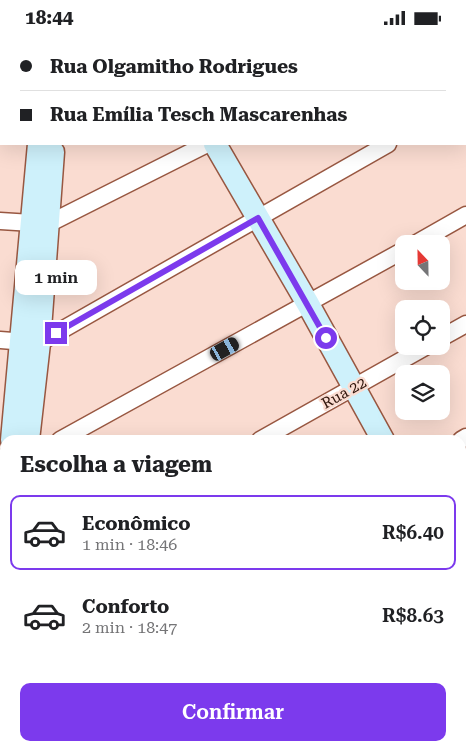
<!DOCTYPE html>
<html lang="pt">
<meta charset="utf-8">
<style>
:root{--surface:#fff;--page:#f6f6f6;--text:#202124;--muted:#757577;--line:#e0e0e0;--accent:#7c3aed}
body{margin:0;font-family:"Roboto Serif",serif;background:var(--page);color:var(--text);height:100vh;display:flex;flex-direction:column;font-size:19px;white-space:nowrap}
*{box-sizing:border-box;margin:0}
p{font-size:16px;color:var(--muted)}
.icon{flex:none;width:28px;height:28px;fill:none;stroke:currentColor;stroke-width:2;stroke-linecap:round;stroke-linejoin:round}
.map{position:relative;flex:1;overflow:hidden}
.side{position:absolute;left:0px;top:400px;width:466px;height:316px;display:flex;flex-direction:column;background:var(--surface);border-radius:15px 15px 0 0;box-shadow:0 5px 20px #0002}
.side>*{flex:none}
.banner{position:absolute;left:0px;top:0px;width:466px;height:110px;box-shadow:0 5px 20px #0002;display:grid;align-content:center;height:110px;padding:0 20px;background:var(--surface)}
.needle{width:32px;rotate:338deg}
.controls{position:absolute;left:395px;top:200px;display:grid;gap:10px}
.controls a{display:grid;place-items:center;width:55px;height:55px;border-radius:10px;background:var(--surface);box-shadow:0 5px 20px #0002;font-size:25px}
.end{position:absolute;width:22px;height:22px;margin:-11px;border:6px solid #7c3aed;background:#fff;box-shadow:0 0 0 2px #fff}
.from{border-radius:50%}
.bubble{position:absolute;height:35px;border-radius:10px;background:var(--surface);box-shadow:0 5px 20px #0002;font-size:16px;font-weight:600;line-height:35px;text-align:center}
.car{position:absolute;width:15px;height:30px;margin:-15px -8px;border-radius:6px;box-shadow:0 0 4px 1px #0007;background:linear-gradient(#222 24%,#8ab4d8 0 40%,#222 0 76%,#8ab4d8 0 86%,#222 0)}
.banner b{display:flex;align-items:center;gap:18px;height:48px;font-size:19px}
.banner b+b{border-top:1px solid var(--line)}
.banner i{width:12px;height:12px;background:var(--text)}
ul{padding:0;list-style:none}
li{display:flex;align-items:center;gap:15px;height:75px;margin:0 10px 8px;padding:0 10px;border:2px solid transparent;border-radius:10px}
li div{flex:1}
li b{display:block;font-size:19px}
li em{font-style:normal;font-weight:600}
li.selected{border-color:var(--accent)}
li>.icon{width:45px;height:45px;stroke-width:1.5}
h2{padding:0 20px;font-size:22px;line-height:60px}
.primary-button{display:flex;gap:10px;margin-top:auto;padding:10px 20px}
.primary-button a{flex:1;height:58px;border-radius:10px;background:var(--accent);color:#fff;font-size:20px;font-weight:600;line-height:58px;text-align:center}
.status{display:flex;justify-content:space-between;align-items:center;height:35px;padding:0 25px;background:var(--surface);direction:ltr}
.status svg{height:14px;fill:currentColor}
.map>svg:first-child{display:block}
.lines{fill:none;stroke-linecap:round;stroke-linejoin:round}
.street-casing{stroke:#985741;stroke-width:19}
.secondary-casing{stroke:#985741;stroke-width:25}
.street{stroke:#fff;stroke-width:16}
.secondary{stroke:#cef1fb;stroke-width:22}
.route{stroke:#7c3aed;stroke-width:6}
.labels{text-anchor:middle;stroke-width:4.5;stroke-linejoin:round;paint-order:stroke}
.street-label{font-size:15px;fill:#2c1209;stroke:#fadcd1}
</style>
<div class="status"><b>18:44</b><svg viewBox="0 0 49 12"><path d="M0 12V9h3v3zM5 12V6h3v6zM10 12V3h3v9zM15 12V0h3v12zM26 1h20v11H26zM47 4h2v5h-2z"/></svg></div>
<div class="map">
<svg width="466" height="716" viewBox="0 0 466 716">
<rect width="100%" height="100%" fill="#fadcd1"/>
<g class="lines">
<g class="street-casing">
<path id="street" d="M 396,1 L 399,0
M 465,64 L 466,64
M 0,186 L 48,189 L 207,109
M 415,209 L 466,180
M 441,303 L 466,289
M 0,305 L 39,308 L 388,109
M 60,405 L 404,215
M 260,405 L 427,311
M 461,405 L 466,402
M 0,423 L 5,423
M 461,625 L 466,622
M 195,711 L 198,716
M 294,716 L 303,711"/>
</g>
<g class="secondary-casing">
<path id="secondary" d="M 156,0 L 156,1
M 197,1 L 199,0
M 0,70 L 1,70
M 215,109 L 308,269 L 383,405
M 12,405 L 39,109
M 28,405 L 39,308 L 53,117
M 461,511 L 466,509
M 461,546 L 466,554
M 0,548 L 5,486
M 32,711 L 35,716
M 0,716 L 2,658 L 5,632
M 100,716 L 108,711"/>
</g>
<use href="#street" class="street"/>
<use href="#secondary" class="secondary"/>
</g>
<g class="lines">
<path class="route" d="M 56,298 L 258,183 L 326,303"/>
</g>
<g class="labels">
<g class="street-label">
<text transform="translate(344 358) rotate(-29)" y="5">Rua 22</text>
</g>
</g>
</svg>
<div class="controls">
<a><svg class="needle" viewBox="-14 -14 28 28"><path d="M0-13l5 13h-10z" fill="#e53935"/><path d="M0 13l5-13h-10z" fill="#757577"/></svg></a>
<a><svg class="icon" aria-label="locate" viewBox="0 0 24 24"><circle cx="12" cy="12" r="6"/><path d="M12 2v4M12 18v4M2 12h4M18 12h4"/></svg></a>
<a><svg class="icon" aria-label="layers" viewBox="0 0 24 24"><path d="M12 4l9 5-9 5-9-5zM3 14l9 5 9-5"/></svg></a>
</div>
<i class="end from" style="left:326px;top:303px"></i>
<i class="end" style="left:56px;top:298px"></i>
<div class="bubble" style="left:15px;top:225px;width:82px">1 min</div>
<i class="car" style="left:225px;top:314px;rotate:61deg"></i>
<div class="banner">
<b><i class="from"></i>Rua Olgamitho Rodrigues</b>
<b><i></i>Rua Emília Tesch Mascarenhas</b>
</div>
<section class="side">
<h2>Escolha a viagem</h2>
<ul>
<li class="selected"><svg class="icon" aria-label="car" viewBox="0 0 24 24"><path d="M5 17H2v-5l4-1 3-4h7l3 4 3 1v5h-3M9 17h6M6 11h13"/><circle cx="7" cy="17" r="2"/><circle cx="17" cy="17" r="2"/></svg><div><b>Econômico</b><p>1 min · 18:46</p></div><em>R$6.40</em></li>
<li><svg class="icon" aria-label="car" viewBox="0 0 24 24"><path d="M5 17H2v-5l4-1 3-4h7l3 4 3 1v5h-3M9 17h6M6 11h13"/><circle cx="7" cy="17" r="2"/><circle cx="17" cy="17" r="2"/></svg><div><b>Conforto</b><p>2 min · 18:47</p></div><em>R$8.63</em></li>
</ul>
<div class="primary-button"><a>Confirmar</a></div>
</section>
</div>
